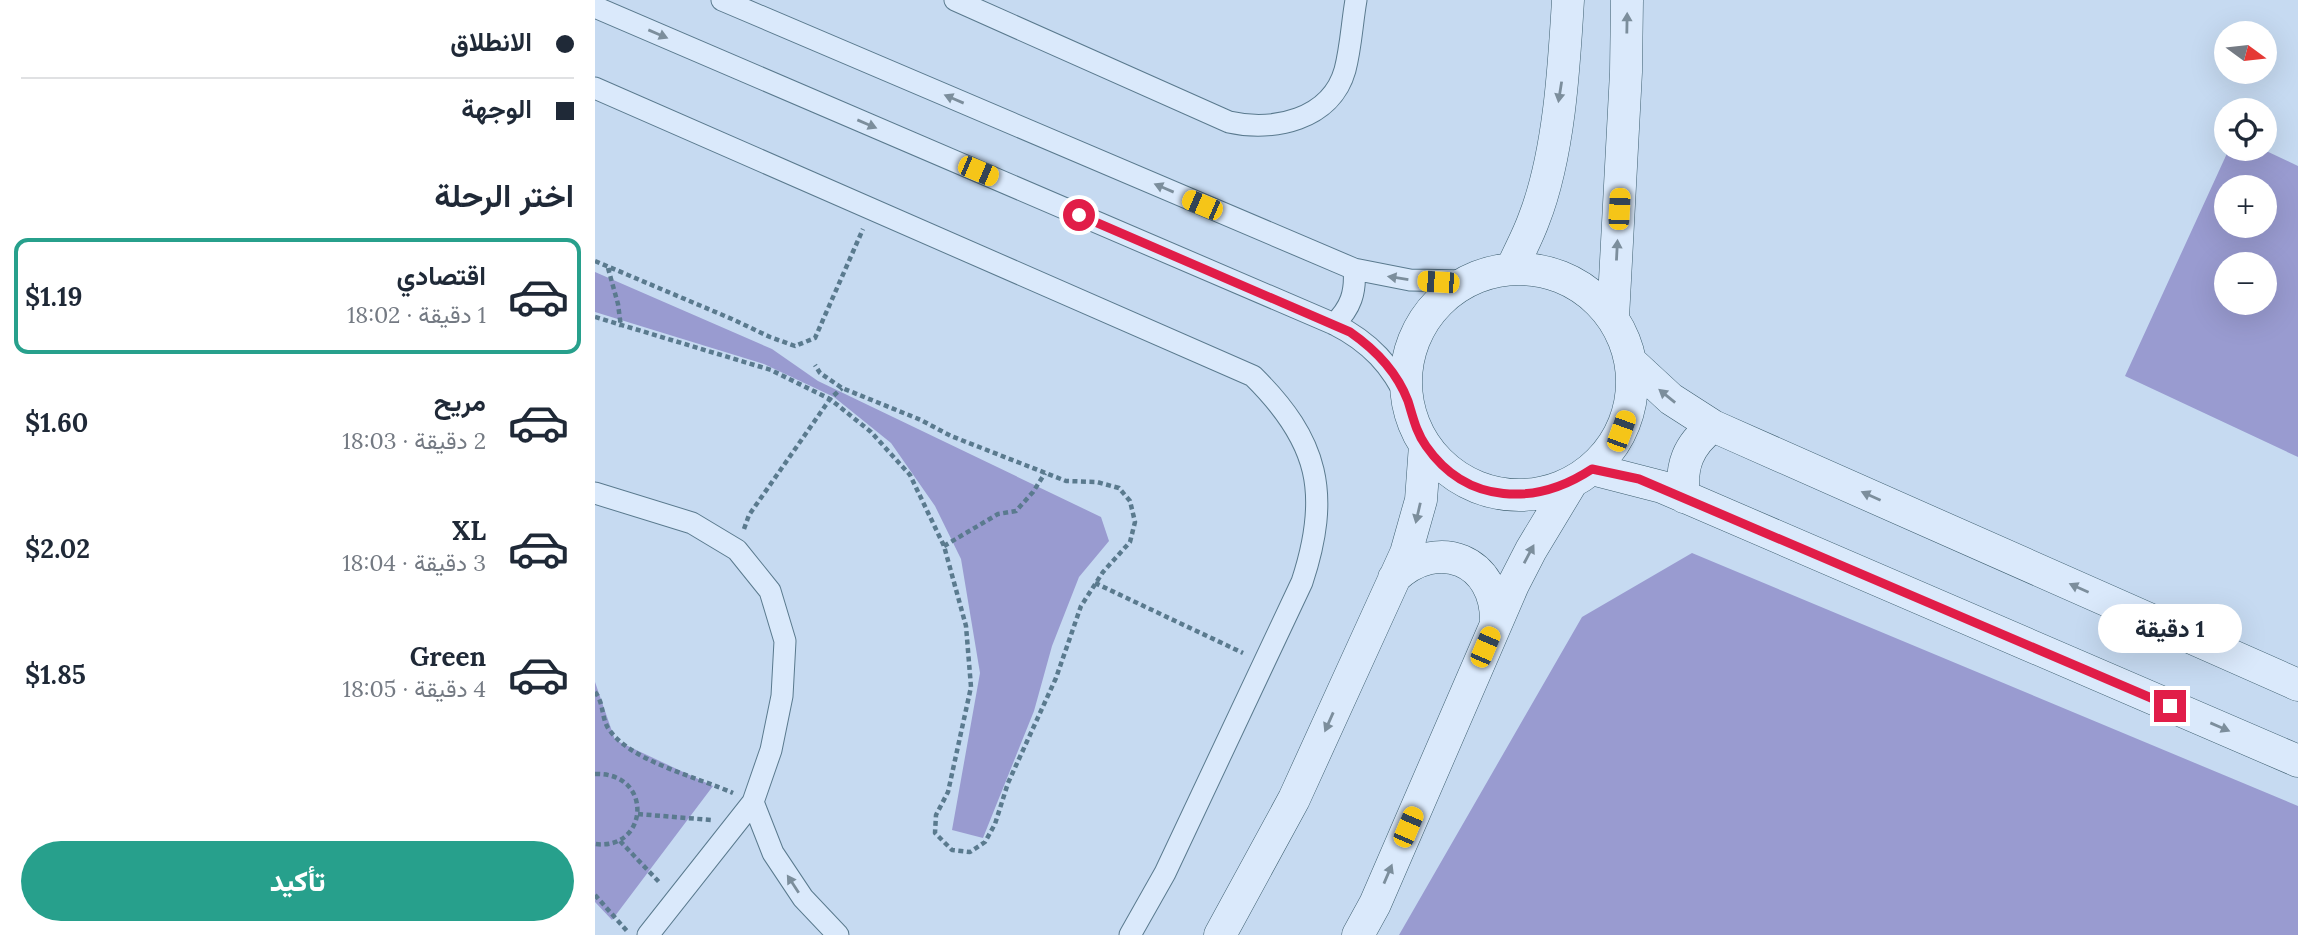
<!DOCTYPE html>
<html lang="ar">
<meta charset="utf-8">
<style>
:root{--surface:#fff;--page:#f6f6f7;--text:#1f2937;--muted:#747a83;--line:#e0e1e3;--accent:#27a08c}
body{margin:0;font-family:Lora,Vazirmatn,serif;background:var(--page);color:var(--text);direction:rtl;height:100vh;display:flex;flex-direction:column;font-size:26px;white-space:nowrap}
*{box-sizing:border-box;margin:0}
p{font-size:23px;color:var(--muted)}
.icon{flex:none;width:38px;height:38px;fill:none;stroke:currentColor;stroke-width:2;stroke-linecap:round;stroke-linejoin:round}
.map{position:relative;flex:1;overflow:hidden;direction:ltr}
.sheet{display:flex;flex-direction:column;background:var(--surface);width:595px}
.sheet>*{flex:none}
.hud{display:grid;align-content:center;height:154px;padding:0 21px;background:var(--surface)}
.needle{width:46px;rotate:105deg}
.buttons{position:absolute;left:1619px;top:21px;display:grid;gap:14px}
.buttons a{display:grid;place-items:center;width:63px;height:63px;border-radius:50%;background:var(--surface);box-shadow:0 7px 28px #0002;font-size:35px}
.end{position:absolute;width:32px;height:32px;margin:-16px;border:9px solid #e11d48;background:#fff;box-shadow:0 0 0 4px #fff}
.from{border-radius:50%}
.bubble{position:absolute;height:49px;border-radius:24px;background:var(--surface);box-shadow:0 7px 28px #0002;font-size:23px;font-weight:800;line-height:49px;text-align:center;direction:rtl}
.car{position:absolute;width:21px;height:42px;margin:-21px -10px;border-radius:9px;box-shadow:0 0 5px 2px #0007;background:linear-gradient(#f5c518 24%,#345 0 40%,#f5c518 0 76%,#345 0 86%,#f5c518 0)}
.hud b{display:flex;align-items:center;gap:24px;height:66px;font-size:26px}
.hud b+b{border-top:2px solid var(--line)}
.hud i{width:18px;height:18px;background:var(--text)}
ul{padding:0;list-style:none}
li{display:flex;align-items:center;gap:21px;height:116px;margin:0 14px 10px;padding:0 7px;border:4px solid transparent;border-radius:14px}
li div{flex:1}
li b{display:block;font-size:26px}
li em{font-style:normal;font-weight:800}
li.current{border-color:var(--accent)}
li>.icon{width:63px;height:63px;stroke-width:1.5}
h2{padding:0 21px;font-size:32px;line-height:84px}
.primary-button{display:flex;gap:14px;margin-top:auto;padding:14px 21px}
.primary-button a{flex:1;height:80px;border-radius:42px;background:var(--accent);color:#fff;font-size:28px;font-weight:800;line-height:80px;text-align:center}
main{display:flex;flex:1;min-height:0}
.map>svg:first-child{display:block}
.green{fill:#999bd0;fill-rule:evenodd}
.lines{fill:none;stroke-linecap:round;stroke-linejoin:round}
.street-casing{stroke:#5a7a8e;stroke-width:23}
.secondary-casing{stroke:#3d5e6f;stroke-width:33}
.path{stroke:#5a7a8e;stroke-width:4.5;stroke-dasharray:5 3.5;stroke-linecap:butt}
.street{stroke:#dae9fb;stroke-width:21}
.secondary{stroke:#dae9fb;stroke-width:32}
.oneway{fill:#7c8e9c}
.route{stroke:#e11d48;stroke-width:9}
</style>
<main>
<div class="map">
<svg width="1703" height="935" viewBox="0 0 1703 935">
<rect width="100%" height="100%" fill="#c6daf1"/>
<path class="green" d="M 1634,149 L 1667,149 L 1703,166 L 1703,457 L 1530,376 ZM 1631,187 L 1670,187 L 1670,226 L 1631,226 ZM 1631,264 L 1670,264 L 1670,303 L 1631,303 Z
M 0,272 L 177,349 L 223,381 L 506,517 L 514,541 L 484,577 L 457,646 L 439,711 L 388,838 L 357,830 L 385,673 L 366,559 L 340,506 L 296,443 L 239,397 L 169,364 L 0,312 Z
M 1097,553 L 1703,806 L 1703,935 L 804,935 L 987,617 Z
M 0,682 L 20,740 L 118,786 L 17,920 L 0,902 Z"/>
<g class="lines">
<g class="street-casing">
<path id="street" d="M 127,0 L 759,269 L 815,280 L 871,281
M 360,0 L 634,122 C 678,132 736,120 750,70 C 756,47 757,23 761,0
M 0,7 L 739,324 C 775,342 797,366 813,401
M 0,88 L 658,376 C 724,441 736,494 707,582 L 570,873 L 535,935
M 739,324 C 756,308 761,292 759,269
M 0,493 L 97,523 L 142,550 L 175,591 L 190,641 L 187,696 L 176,750 L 158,802 L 53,935
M 158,802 L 178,853 L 208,898 L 243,935"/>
</g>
<g class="secondary-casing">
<path id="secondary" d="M 917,268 C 924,252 933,236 939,219 C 964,155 969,68 973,0
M811 382a113 113 0 1 1 226 0a113 113 0 1 1-226 0Z
M 1018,318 L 1031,72 L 1032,0
M 1036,362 L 1076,399 L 1118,426 L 1703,685
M 997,469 L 1067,487 L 1703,761
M 1089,497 C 1085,466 1093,445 1118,426
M 799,578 C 843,536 902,560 901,622
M 625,935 L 699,799 L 811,553 L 826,500 L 830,445
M 763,935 L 780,904 L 918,585 L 936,550 L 977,482"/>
</g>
<path class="path" d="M 0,261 L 137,319 L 175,337 L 200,346 L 220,338 L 268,229
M 13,268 L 23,304 L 26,327
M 0,317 L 176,370 L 235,399 L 276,432 L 315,475 L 349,546 L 371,626 L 376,687 L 353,792 L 341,815 L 340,833 L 357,850 L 375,852 L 390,842 L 400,824 L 413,783 L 461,678 L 486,606 L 508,572 L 535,542 L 540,522 L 535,501 L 524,488 L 502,482 L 471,481 L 356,436 L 326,420 L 247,388 L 225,373 L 220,365
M 149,529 L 154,515 L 235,399 L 247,388
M 349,546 L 403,514 L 421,511 L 438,492 L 450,473
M 500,583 L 648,653
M 0,692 C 9,703 6,716 13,728 C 34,761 102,777 138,793
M 0,774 C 59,772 54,851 0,844
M 43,814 L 116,820
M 25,841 L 65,883
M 0,895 L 32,931"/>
<use href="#street" class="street"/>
<use href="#secondary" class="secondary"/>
</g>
<defs><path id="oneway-solid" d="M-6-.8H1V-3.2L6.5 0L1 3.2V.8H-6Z" transform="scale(1.75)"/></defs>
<g class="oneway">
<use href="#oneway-solid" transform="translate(1032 23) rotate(-89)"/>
<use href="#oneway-solid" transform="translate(63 34) rotate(23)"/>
<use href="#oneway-solid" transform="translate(965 92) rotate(99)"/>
<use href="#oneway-solid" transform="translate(359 99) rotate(-157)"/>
<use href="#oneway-solid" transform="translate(272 124) rotate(23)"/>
<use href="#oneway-solid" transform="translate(569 188) rotate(-157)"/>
<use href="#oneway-solid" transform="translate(1022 250) rotate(-87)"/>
<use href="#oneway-solid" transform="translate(803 278) rotate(-171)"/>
<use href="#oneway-solid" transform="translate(1072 396) rotate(-141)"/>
<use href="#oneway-solid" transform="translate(1276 496) rotate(-156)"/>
<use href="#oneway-solid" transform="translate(823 513) rotate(103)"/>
<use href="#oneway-solid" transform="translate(934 554) rotate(-62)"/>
<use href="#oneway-solid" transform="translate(1484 588) rotate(-156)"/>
<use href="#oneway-solid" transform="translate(734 722) rotate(114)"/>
<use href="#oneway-solid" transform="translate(1625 727) rotate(23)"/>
<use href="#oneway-solid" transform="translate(793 874) rotate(-67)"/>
<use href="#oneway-solid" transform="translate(198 884) rotate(-123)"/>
</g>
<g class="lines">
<path class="route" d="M 484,215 L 755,332 C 781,350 802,372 813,401 C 818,417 821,432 831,446 C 872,505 941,506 997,469 L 1044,479 L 1575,706"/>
</g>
</svg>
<div class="buttons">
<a><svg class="needle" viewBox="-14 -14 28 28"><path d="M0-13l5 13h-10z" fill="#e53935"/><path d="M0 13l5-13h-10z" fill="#747a83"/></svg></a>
<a><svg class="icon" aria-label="locate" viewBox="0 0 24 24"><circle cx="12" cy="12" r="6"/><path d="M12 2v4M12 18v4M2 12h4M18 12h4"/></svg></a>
<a>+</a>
<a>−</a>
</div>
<i class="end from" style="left:484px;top:215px"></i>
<i class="end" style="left:1575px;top:706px"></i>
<div class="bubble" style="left:1503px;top:604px;width:144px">1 دقيقة</div>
<i class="car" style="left:383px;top:171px;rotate:113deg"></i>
<i class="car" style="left:607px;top:205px;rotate:293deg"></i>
<i class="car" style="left:1024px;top:209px;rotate:3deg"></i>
<i class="car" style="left:843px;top:282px;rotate:274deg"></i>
<i class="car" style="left:1026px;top:431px;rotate:20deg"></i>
<i class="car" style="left:890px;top:647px;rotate:23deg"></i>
<i class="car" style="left:813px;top:827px;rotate:23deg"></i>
</div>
<section class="sheet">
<div class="hud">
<b><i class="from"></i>الانطلاق</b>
<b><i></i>الوجهة</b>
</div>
<h2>اختر الرحلة</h2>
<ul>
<li class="current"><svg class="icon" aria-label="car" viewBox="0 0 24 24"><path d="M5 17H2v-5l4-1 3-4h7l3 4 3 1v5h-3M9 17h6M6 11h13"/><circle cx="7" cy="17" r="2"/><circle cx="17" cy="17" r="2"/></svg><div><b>اقتصادي</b><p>1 دقيقة · 18:02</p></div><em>$1.19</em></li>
<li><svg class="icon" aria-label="car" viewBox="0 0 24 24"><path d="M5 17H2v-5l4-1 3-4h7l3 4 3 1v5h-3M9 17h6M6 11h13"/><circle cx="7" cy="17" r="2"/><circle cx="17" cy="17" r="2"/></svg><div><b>مريح</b><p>2 دقيقة · 18:03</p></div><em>$1.60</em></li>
<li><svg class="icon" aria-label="car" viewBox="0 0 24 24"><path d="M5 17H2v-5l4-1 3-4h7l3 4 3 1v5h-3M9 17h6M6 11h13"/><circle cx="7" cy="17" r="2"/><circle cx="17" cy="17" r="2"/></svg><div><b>XL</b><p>3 دقيقة · 18:04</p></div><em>$2.02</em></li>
<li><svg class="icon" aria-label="car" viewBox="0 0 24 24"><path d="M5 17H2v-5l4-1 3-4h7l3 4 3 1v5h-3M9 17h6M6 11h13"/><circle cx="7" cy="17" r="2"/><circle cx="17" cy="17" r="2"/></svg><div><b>Green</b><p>4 دقيقة · 18:05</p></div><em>$1.85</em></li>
</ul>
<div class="primary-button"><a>تأكيد</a></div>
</section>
</main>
